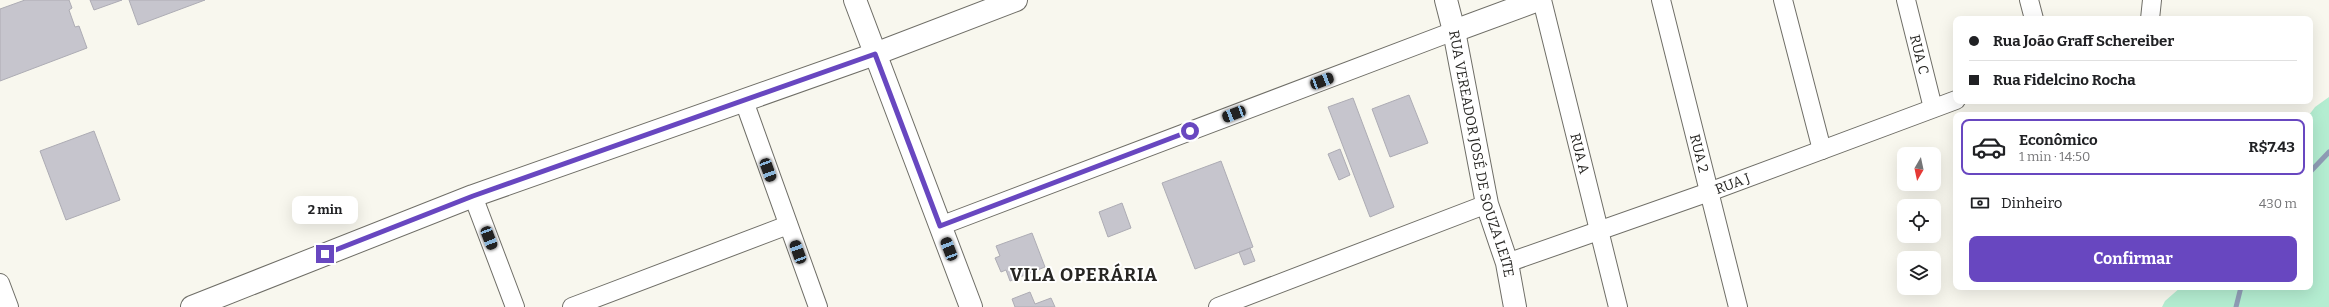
<!DOCTYPE html>
<html lang="pt">
<meta charset="utf-8">
<style>
:root{--surface:#fff;--page:#f2f2f2;--text:#202124;--muted:#757577;--line:#e0e0e0;--accent:#6847c0}
body{margin:0;font-family:Bitter,serif;background:var(--page);color:var(--text);height:100vh;display:flex;flex-direction:column;font-size:15px;white-space:nowrap}
*{box-sizing:border-box;margin:0}
p{font-size:13px;color:var(--muted)}
.icon{flex:none;width:22px;height:22px;fill:none;stroke:currentColor;stroke-width:2;stroke-linecap:round;stroke-linejoin:round}
.map{position:relative;flex:1;overflow:hidden}
.panel{position:absolute;left:1953px;top:112px;width:360px;height:178px;display:flex;flex-direction:column;background:var(--surface);border-radius:8px;box-shadow:0 4px 16px #0002}
.panel>*{flex:none}
.top-card{position:absolute;left:1953px;top:16px;width:360px;height:88px;border-radius:8px;box-shadow:0 4px 16px #0002;display:grid;align-content:center;height:88px;padding:0 16px;background:var(--surface)}
.needle{width:26px;rotate:189deg}
.buttons{position:absolute;left:1897px;top:147px;display:grid;gap:8px}
.buttons a{display:grid;place-items:center;width:44px;height:44px;border-radius:8px;background:var(--surface);box-shadow:0 4px 16px #0002;font-size:20px}
.end{position:absolute;width:18px;height:18px;margin:-9px;border:5px solid #6847c0;background:#fff;box-shadow:0 0 0 2px #fff}
.from{border-radius:50%}
.bubble{position:absolute;height:28px;border-radius:8px;background:var(--surface);box-shadow:0 4px 16px #0002;font-size:13px;font-weight:700;line-height:28px;text-align:center}
.car{position:absolute;width:12px;height:24px;margin:-12px -6px;border-radius:5px;box-shadow:0 0 3px 1px #0007;background:linear-gradient(#222 24%,#8ab4d8 0 40%,#222 0 76%,#8ab4d8 0 86%,#222 0)}
.top-card b{display:flex;align-items:center;gap:14px;height:38px;font-size:15px}
.top-card b+b{border-top:1px solid var(--line)}
.top-card i{width:10px;height:10px;background:var(--text)}
ul{padding:7px 0 0;list-style:none}
li{display:flex;align-items:center;gap:12px;height:56px;margin:0 8px 6px;padding:0 8px;border:2px solid transparent;border-radius:8px}
li div{flex:1}
li b{display:block;font-size:15px}
li em{font-style:normal;font-weight:700}
li.on{border-color:var(--accent)}
li>.icon{width:36px;height:36px;stroke-width:1.5}
.pay{display:flex;align-items:center;gap:10px;height:44px;padding:0 16px;font-size:15px}
.pay p{margin-inline-start:auto}
.primary-button{display:flex;gap:8px;margin-top:auto;padding:8px 16px}
.primary-button a{flex:1;height:46px;border-radius:8px;background:var(--accent);color:#fff;font-size:16px;font-weight:700;line-height:46px;text-align:center}
.map>svg:first-child{display:block}
.green{fill:#b4edd1}
.lines{fill:none;stroke-linecap:round;stroke-linejoin:round}
.stream{stroke:#8f9cb5;stroke-width:5}
.building{fill:#c6c5cd;stroke:#adacb4}
.street-casing{stroke:#6f6e67;stroke-width:20}
.secondary-casing{stroke:#6f6e67;stroke-width:24}
.street{stroke:#fff;stroke-width:18}
.secondary{stroke:#fff;stroke-width:22}
.route{stroke:#6847c0;stroke-width:5}
.labels{text-anchor:middle;stroke-width:4;stroke-linejoin:round;paint-order:stroke}
.street-label{font-size:14px;fill:#272623;stroke:#fff}
.district-label{font-size:18px;font-weight:bold;letter-spacing:1px;fill:#272623;stroke:#fff}
</style>
<div class="map">
<svg width="2329" height="307" viewBox="0 0 2329 307">
<rect width="100%" height="100%" fill="#f8f7ee"/>
<path class="green" d="M 2329,97 L 2329,307 L 2162,307 L 2165,301 L 2181,287 L 2310,287 L 2309,115 L 2315,107 Z"/>
<g class="lines">
<path class="stream" d="M 2310,172 L 2329,152
M 2236,307 L 2241,287"/>
</g>
<path class="building" d="M 25,0 L 69,0 L 72,8 L 69,10 L 75,27 L 79,26 L 87,48 L 0,81 L 0,9 Z
M 90,0 L 122,0 L 94,10 Z
M 129,0 L 205,0 L 138,25 Z
M 1409,95 L 1428,143 L 1390,157 L 1372,109 Z
M 1353,98 L 1394,207 L 1370,217 L 1328,107 Z
M 94,131 L 120,200 L 66,220 L 40,151 Z
M 1340,149 L 1350,175 L 1339,180 L 1328,154 Z
M 1221,161 L 1253,247 L 1195,269 L 1162,183 Z
M 1122,203 L 1131,228 L 1108,237 L 1099,212 Z
M 1032,233 L 1045,267 L 1010,281 L 1006,270 L 1001,272 L 995,258 L 1000,256 L 996,246 Z
M 1250,248 L 1255,261 L 1244,265 L 1239,252 Z
M 1030,292 L 1035,304 L 1051,298 L 1055,307 L 1015,307 L 1012,299 Z"/>
<g class="lines">
<g class="street-casing">
<g id="street">
<path id="s1" d="M 1542,0 L 1618,307"/>
<path id="s2" d="M 1661,0 L 1738,307"/>
<path d="M 1783,0 L 1822,150"/>
<path id="s3" d="M 1906,0 L 1933,108"/>
<path d="M 2029,0 L 2034,19"/>
<path d="M 2150,19 L 2152,0"/>
<path d="M 744,101 L 818,307"/>
<path d="M 473,196 L 515,307"/>
<path d="M 940,226 L 1454,31"/>
<path id="s4" d="M 1507,263 L 1709,192 L 1956,100"/>
<path d="M 0,283 L 9,307"/>
<path d="M 572,307 L 788,225"/>
<path d="M 1218,307 L 1487,204"/>
</g>
</g>
<g class="secondary-casing">
<g id="secondary">
<path d="M 855,0 L 971,307"/>
<path id="s5" d="M 1446,0 L 1454,31 L 1487,204 L 1507,263 L 1515,307"/>
<path d="M 1454,31 L 1538,0"/>
<path d="M 192,307 L 473,196 L 875,54 L 1016,0"/>
</g>
</g>
<use href="#street" class="street"/>
<use href="#secondary" class="secondary"/>
</g>
<g class="lines">
<path class="route" d="M 325,254 L 473,196 L 875,54 L 940,226 L 1190,131"/>
</g>
<g class="labels">
<g class="street-label">
<text dy="5" stroke="none"><textPath href="#s3" startOffset="56">RUA C</textPath></text>
<text dy="5" stroke="none"><textPath href="#s5" startOffset="158">RUA VEREADOR JOSÉ DE SOUZA LEITE</textPath></text>
<text dy="5" stroke="none"><textPath href="#s1" startOffset="158">RUA A</textPath></text>
<text dy="5" stroke="none"><textPath href="#s2" startOffset="158">RUA 2</textPath></text>
<text dy="5" stroke="none"><textPath href="#s4" startOffset="239">RUA J</textPath></text>
</g>
<g class="district-label">
<text x="1084" y="281">VILA OPERÁRIA</text>
</g>
</g>
</svg>
<div class="buttons">
<a><svg class="needle" viewBox="-14 -14 28 28"><path d="M0-13l5 13h-10z" fill="#e53935"/><path d="M0 13l5-13h-10z" fill="#757577"/></svg></a>
<a><svg class="icon" aria-label="locate" viewBox="0 0 24 24"><circle cx="12" cy="12" r="6"/><path d="M12 2v4M12 18v4M2 12h4M18 12h4"/></svg></a>
<a><svg class="icon" aria-label="layers" viewBox="0 0 24 24"><path d="M12 4l9 5-9 5-9-5zM3 14l9 5 9-5"/></svg></a>
</div>
<i class="end from" style="left:1190px;top:131px"></i>
<i class="end" style="left:325px;top:254px"></i>
<div class="bubble" style="left:292px;top:196px;width:66px">2 min</div>
<i class="car" style="left:1322px;top:81px;rotate:69deg"></i>
<i class="car" style="left:1234px;top:114px;rotate:249deg"></i>
<i class="car" style="left:768px;top:170px;rotate:160deg"></i>
<i class="car" style="left:489px;top:238px;rotate:159deg"></i>
<i class="car" style="left:949px;top:249px;rotate:339deg"></i>
<i class="car" style="left:798px;top:252px;rotate:340deg"></i>
<div class="top-card">
<b><i class="from"></i>Rua João Graff Schereiber</b>
<b><i></i>Rua Fidelcino Rocha</b>
</div>
<section class="panel">
<ul>
<li class="on"><svg class="icon" aria-label="car" viewBox="0 0 24 24"><path d="M5 17H2v-5l4-1 3-4h7l3 4 3 1v5h-3M9 17h6M6 11h13"/><circle cx="7" cy="17" r="2"/><circle cx="17" cy="17" r="2"/></svg><div><b>Econômico</b><p>1 min · 14:50</p></div><em>R$7.43</em></li>
</ul>
<div class="pay"><svg class="icon" aria-label="cash" viewBox="0 0 24 24"><path d="M3 7h18v10H3z"/><circle cx="12" cy="12" r="2"/></svg>Dinheiro<p>430 m</p></div>
<div class="primary-button"><a>Confirmar</a></div>
</section>
</div>
